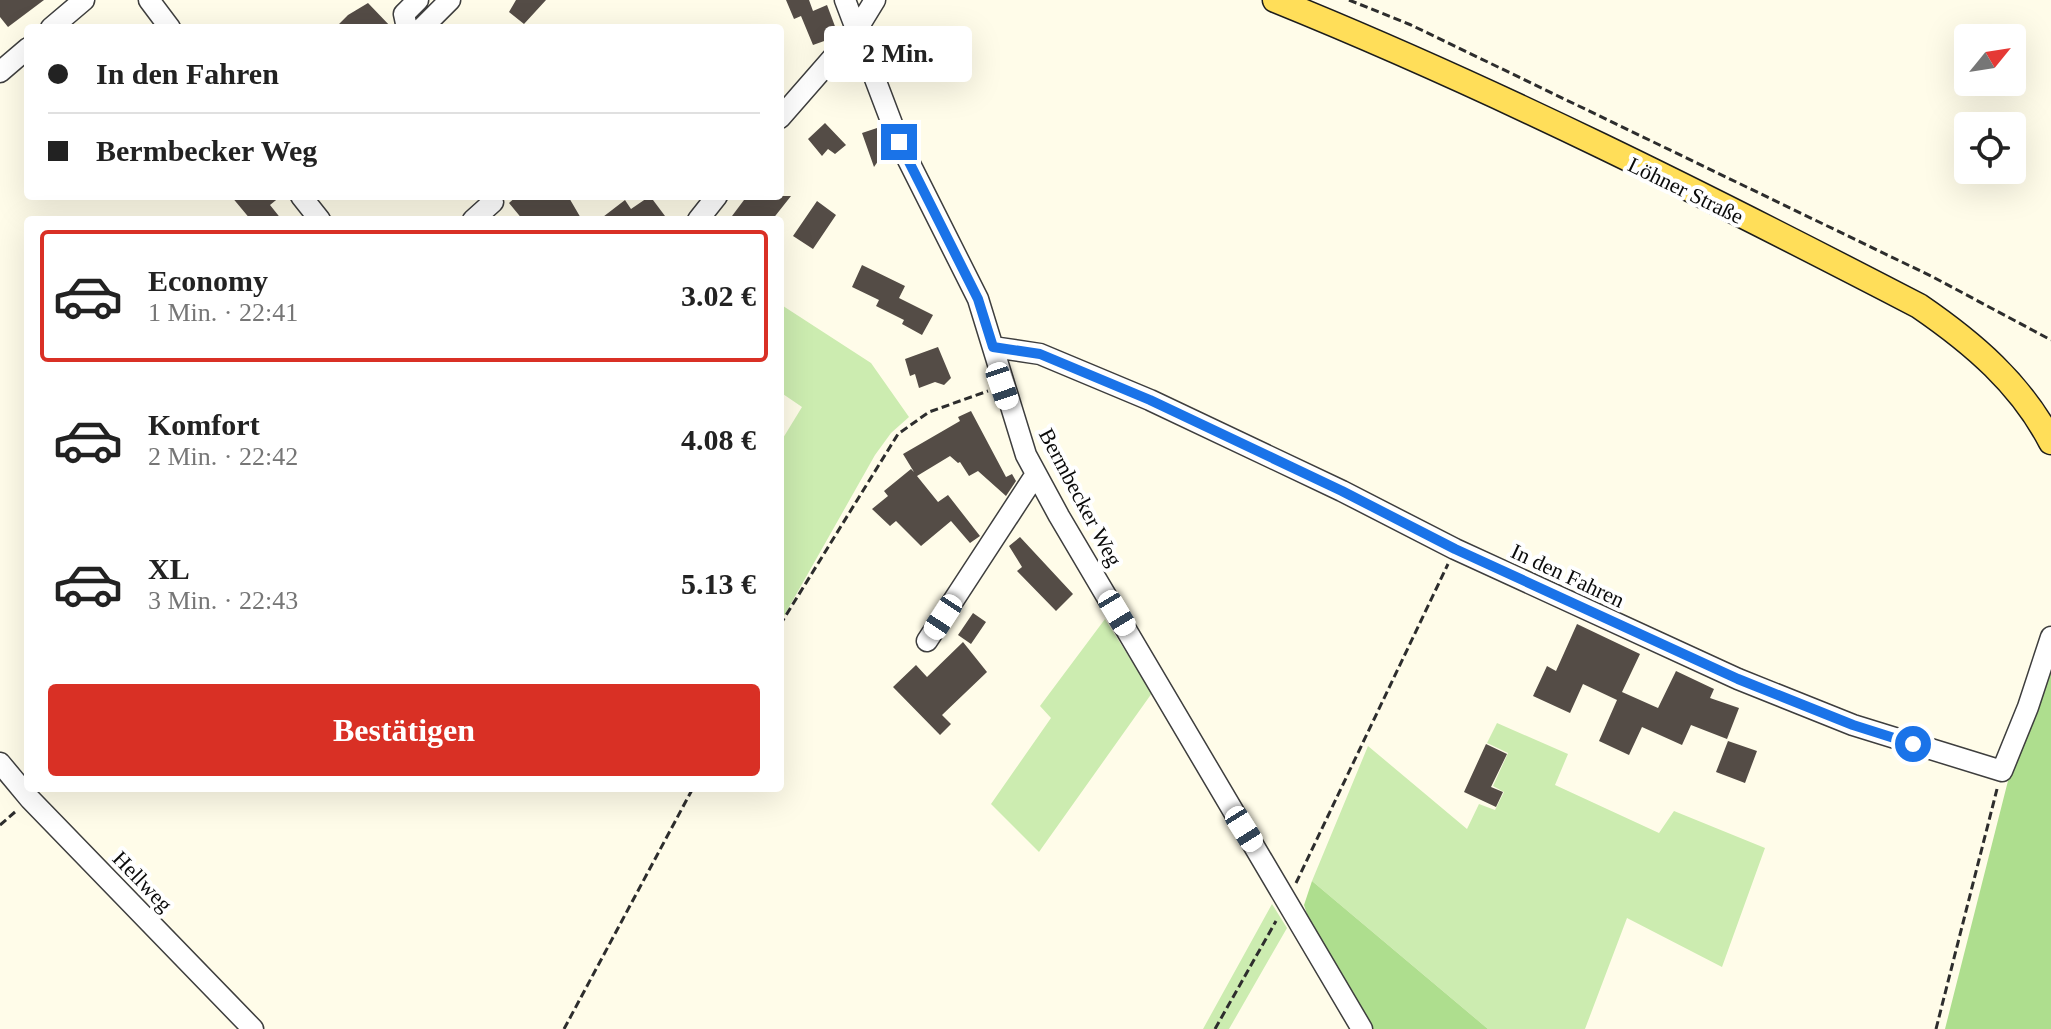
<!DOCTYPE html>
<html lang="de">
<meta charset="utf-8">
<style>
:root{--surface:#fff;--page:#f6f6f6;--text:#222;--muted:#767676;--line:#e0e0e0;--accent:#d93025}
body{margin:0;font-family:"Times New Roman",serif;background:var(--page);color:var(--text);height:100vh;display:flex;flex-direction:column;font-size:30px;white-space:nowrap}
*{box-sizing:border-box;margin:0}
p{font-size:26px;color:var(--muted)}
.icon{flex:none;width:44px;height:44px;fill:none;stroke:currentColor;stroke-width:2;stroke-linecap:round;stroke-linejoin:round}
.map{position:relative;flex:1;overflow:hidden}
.details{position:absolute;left:24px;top:216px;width:760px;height:576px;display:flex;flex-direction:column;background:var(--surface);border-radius:8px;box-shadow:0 8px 32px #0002}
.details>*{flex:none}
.hud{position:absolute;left:24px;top:24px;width:760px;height:176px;border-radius:8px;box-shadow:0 8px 32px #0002;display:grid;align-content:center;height:176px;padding:0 24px;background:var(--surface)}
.needle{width:52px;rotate:60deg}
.buttons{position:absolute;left:1954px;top:24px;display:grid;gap:16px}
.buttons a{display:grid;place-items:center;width:72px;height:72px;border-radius:8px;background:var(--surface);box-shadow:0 8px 32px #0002;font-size:40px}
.end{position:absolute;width:36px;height:36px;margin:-18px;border:10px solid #1a73e8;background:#fff;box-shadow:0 0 0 4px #fff}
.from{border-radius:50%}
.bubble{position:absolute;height:56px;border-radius:8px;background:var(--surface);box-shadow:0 8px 32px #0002;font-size:26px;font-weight:700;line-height:56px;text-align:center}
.car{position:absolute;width:24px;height:48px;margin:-24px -12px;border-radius:10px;box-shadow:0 0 6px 2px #0007;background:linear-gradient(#fff 24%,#345 0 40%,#fff 0 76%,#345 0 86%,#fff 0)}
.hud b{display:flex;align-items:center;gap:28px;height:76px;font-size:30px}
.hud b+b{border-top:2px solid var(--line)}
.hud i{width:20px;height:20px;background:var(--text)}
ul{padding:14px 0 0;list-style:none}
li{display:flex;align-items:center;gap:24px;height:132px;margin:0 16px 12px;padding:0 8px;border:4px solid transparent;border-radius:8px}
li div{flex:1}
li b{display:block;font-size:30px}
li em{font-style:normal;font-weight:700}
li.active{border-color:var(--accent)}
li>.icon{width:72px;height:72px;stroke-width:1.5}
.action{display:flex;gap:16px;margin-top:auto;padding:16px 24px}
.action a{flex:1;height:92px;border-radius:8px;background:var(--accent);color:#fff;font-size:32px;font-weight:700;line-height:92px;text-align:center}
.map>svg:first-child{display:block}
.green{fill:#ccecb0}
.forest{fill:#aede8e}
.building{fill:#544c46}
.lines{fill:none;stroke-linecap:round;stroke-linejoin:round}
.minor-casing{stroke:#3e3e3e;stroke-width:23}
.major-casing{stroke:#1c1c1c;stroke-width:27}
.path{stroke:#2d2d2d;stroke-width:3;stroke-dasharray:8 4;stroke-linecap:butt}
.minor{stroke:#fff;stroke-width:20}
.major{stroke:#ffde59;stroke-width:24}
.route{stroke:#1a73e8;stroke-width:10}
.labels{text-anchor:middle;stroke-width:8;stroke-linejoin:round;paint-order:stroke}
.street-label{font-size:22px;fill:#0b0b0b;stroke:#fff}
</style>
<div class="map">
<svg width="2051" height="1029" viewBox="0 0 2051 1029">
<rect width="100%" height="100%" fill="#fffce9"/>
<path class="green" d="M 780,304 L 871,363 L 909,417 L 891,433 L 875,455 L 780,623 L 780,443 L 802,407 L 780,392 Z
M 1105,619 L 1152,693 L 1039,852 L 991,804 L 1051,718 L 1040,706 Z
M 1497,723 L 1568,754 L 1555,785 L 1659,833 L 1674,811 L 1765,848 L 1722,967 L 1627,918 L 1585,1029 L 1488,1029 L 1312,881 L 1368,746 L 1467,829 L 1479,804 L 1495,810 L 1504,792 L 1493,786 L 1508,753 L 1487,743 Z
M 1272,904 L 1287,928 L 1229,1029 L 1203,1029 Z"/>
<path class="forest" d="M 2051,658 L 2051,1029 L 1945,1029 L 2011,769 Z
M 1312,881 L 1488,1029 L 1371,1029 L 1314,935 L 1304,905 Z"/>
<path class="building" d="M 0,0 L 44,0 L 8,27 L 0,17 Z
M 516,0 L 546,0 L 524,24 L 509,12 Z
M 786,0 L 809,0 L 813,11 L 827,5 L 836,29 L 830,31 L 831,35 L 827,40 L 813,45 L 801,16 L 794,19 Z
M 368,3 L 392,28 L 335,28 L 348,15 Z
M 825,123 L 846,145 L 835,154 L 828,149 L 822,156 L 808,139 Z
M 877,128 L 885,151 L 874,167 L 862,133 Z
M 231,196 L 281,196 L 270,205 L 282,220 L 251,220 Z
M 517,196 L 568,196 L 582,220 L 523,220 L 509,203 Z
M 650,196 L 668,220 L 599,220 L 625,200 L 631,209 Z
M 747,196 L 791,196 L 772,220 L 729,220 Z
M 817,201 L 836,215 L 813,249 L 793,236 Z
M 862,265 L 905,286 L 899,298 L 933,315 L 922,335 L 902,324 L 904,320 L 876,306 L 879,300 L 852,287 Z
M 938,347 L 951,378 L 944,385 L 935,382 L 919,388 L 915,374 L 910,376 L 905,359 Z
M 971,411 L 1006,477 L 1012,474 L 1016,481 L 1006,496 L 978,471 L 969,476 L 960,462 L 958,463 L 950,456 L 917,476 L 938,502 L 948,495 L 980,536 L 970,543 L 951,521 L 921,546 L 896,521 L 890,526 L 872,509 L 888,496 L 884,491 L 911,469 L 914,472 L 903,454 L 960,421 L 958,417 Z
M 1020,537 L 1073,594 L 1056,611 L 1017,571 L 1022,567 L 1009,546 Z
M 973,613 L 986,622 L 971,644 L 958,635 Z
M 1577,624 L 1640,654 L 1622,692 L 1658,708 L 1676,671 L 1714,689 L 1710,698 L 1739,708 L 1727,739 L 1691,725 L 1682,745 L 1642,727 L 1629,755 L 1599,741 L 1617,700 L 1583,684 L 1570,713 L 1533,696 L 1547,666 L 1556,671 Z
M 963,642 L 987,672 L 942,715 L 951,724 L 940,735 L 893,687 L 916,665 L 927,677 Z
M 1728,741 L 1757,751 L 1745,783 L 1716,772 Z
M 1486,744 L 1507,754 L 1491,787 L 1503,792 L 1496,807 L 1464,792 Z"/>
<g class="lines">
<g class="minor-casing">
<path id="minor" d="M 149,0 L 170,28
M 845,0 L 899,142 L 978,299 L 1026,455 L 1059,516 L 1362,1029
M 51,28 L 84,0
M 407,28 L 404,14 L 418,0
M 422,28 L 450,0
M 0,72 L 28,48
M 780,118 L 856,31 L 875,0
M 301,196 L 320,220
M 473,220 L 493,202
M 698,220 L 717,196
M 993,347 L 1040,354 L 1150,400 L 1342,491 L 1455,549 L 1738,679 L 1853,725 L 2002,771 L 2028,707 L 2051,637
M 927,641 L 1036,474
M 0,763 L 30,799 L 253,1029"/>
</g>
<g class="major-casing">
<path id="major" d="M 1275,0 C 1495,89 1709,197 1919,306 C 1973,343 2021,384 2051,442"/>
</g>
<path class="path" d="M 1349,0 L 1411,25 L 1933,277 L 2051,340
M 780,625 L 898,434 L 929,412 L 988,391
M 0,825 L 15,812
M 1296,883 L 1448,564
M 564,1029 L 693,788
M 1215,1029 L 1276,921
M 1936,1029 L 1997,789"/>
<use href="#minor" class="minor"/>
<use href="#major" class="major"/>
</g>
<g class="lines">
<path class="route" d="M 899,142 L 978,299 L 993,347 L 1040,354 L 1150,400 L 1342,491 L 1455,549 L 1738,679 L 1853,725 L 1913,744"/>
</g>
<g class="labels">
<g class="street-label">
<text transform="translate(1686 190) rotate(26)" y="8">Löhner Straße</text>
<text transform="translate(1081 497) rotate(62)" y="8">Bermbecker Weg</text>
<text transform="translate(1568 575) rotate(25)" y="8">In den Fahren</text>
<text transform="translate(143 881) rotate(46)" y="8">Hellweg</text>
</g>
</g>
</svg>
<div class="buttons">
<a><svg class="needle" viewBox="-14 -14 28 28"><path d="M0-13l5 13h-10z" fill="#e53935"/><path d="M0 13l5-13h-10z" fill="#767676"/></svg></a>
<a><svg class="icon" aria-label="locate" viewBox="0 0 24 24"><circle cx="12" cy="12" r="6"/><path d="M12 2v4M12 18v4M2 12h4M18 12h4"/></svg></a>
</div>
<i class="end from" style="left:1913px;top:744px"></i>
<i class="end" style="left:899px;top:142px"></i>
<div class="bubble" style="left:824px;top:26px;width:148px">2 Min.</div>
<i class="car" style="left:1002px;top:386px;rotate:161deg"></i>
<i class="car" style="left:1117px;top:613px;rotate:149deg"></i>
<i class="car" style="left:943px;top:617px;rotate:213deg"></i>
<i class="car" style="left:1244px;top:829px;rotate:148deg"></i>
<div class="hud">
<b><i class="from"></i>In den Fahren</b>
<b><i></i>Bermbecker Weg</b>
</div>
<section class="details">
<ul>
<li class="active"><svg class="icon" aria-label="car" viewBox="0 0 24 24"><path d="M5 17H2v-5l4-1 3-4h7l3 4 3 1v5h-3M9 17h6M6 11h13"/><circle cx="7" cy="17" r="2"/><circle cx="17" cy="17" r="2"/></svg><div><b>Economy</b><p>1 Min. · 22:41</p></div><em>3.02 €</em></li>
<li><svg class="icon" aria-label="car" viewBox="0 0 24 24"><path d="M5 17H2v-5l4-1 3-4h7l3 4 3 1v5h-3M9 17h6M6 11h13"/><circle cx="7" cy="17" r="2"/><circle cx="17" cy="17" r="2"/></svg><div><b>Komfort</b><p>2 Min. · 22:42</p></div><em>4.08 €</em></li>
<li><svg class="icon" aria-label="car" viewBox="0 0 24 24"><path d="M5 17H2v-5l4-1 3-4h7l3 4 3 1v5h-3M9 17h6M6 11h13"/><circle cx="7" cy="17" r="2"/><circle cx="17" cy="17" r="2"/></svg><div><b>XL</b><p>3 Min. · 22:43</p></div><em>5.13 €</em></li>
</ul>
<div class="action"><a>Bestätigen</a></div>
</section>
</div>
